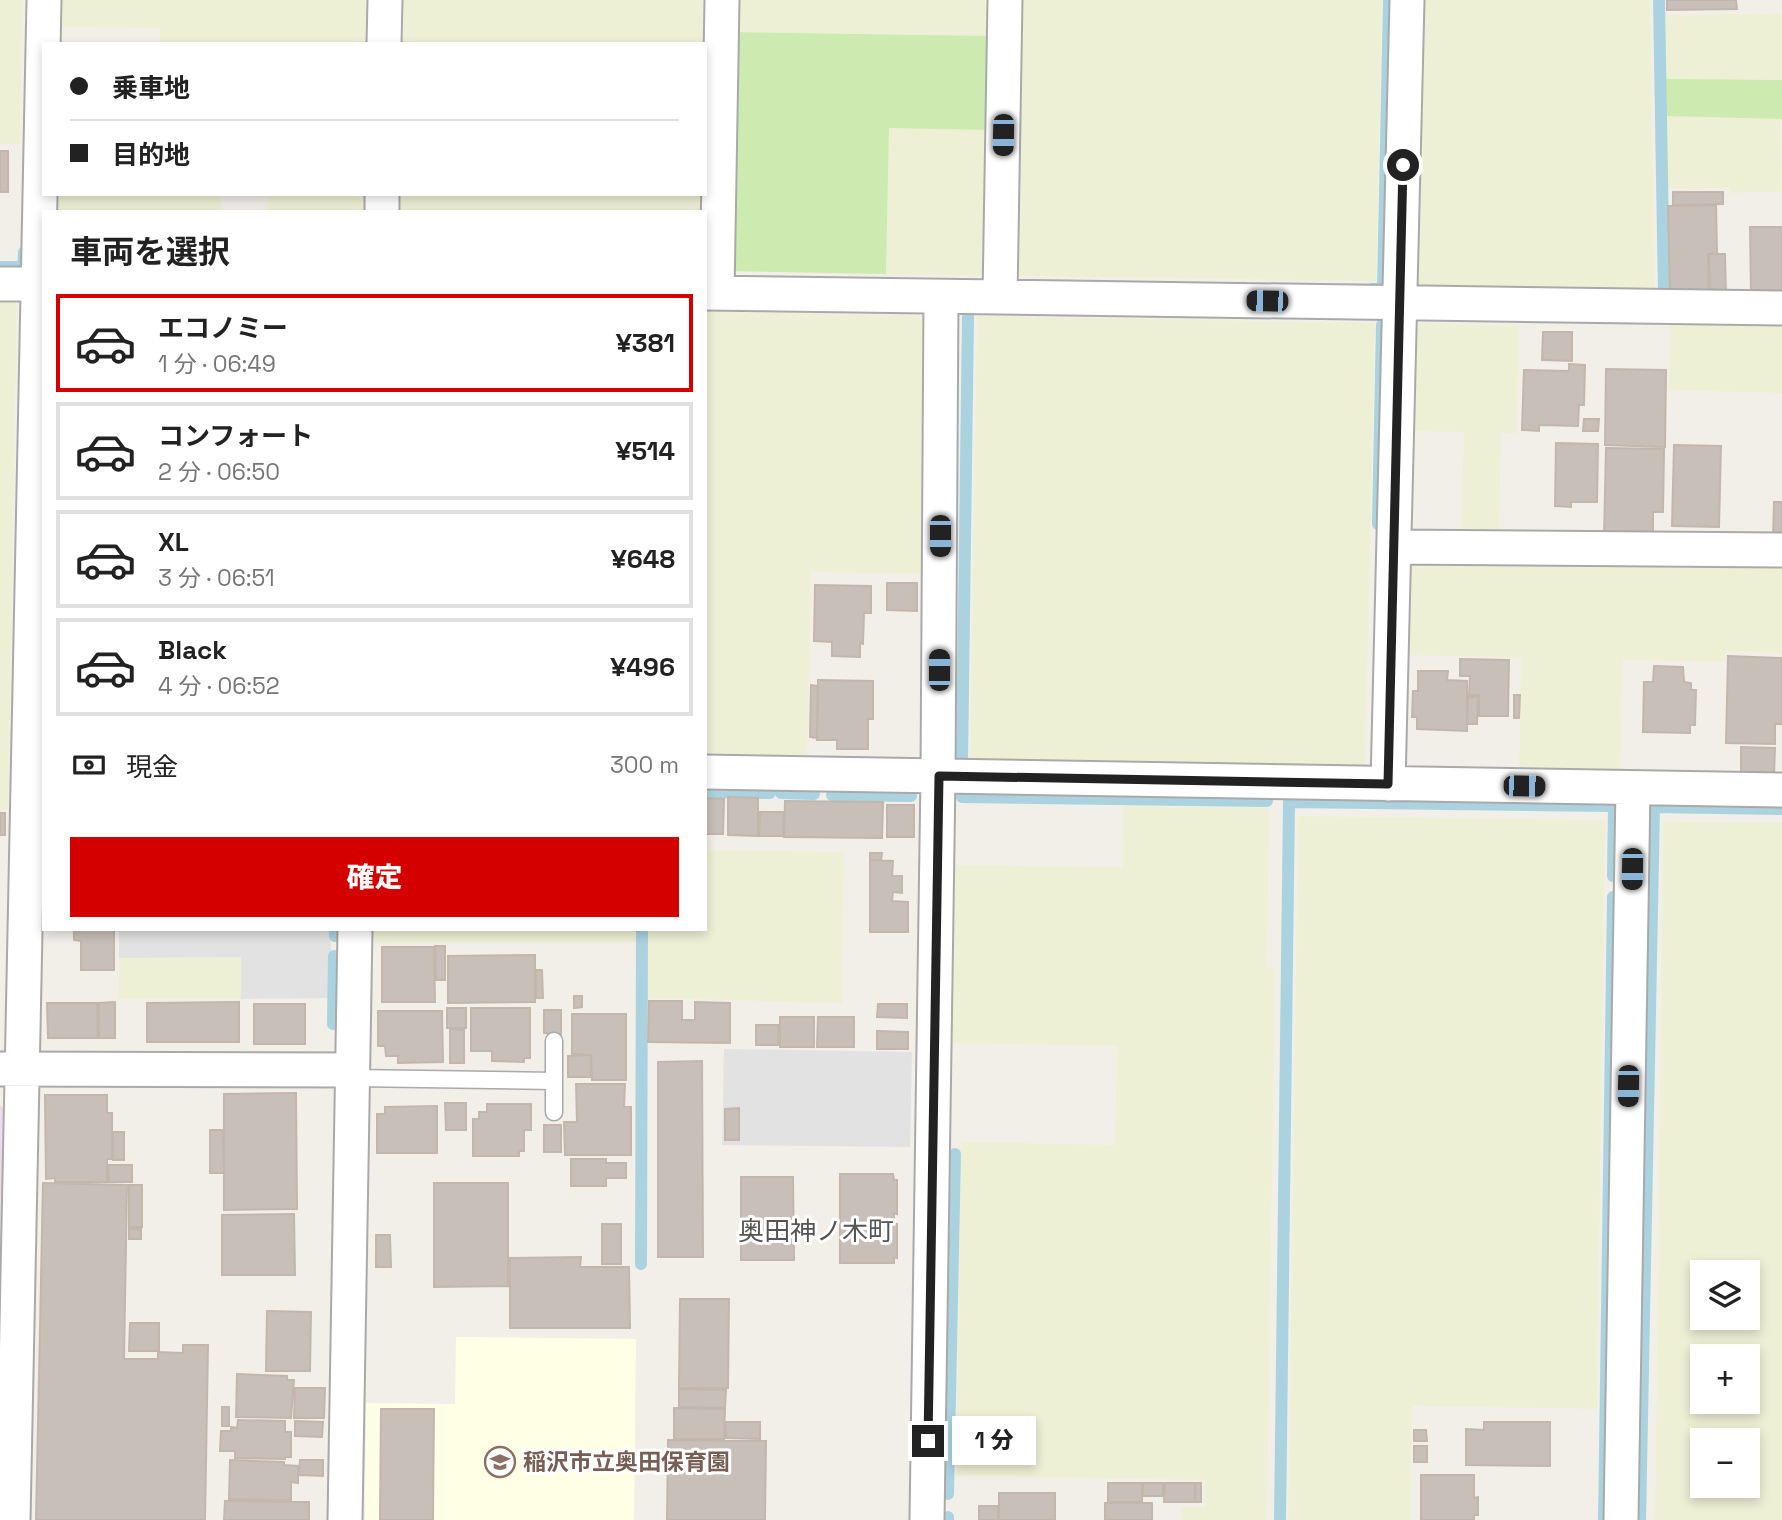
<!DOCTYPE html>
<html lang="ja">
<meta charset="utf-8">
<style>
:root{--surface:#fff;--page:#f2f2f2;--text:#222;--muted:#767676;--line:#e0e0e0;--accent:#d40000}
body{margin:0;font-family:"Space Grotesk","Noto Sans JP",sans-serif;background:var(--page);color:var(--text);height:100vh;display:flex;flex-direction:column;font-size:26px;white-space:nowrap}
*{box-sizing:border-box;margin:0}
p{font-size:23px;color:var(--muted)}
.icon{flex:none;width:38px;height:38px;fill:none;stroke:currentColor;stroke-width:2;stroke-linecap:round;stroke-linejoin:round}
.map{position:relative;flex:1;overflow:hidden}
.drawer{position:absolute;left:42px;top:210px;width:665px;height:721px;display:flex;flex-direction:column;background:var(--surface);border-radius:0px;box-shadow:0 4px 10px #0003}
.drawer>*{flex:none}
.guide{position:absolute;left:42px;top:42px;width:665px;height:154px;border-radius:0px;box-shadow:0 4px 10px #0003;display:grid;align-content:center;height:154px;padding:0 28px;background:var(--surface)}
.controls{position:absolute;left:1690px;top:1260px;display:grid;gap:14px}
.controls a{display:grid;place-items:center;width:70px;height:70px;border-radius:0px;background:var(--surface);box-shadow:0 4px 10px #0003;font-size:35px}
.end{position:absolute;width:32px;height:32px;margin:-16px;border:9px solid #222;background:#fff;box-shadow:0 0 0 4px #fff}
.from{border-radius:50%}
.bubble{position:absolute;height:49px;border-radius:0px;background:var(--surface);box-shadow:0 4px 10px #0003;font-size:23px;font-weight:800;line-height:49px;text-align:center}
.car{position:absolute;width:21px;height:42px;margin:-21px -10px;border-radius:9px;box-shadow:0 0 5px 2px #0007;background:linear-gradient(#222 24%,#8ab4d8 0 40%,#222 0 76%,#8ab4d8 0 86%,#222 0)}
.guide b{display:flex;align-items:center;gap:24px;height:66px;font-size:26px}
.guide b+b{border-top:2px solid var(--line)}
.guide i{width:18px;height:18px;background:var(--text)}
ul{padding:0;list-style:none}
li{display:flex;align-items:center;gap:21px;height:98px;margin:0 14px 10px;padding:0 14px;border:4px solid var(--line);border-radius:0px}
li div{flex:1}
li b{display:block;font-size:26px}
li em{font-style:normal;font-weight:800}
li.current{border-color:var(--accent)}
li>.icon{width:63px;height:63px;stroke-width:1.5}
h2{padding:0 28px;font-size:32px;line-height:84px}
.pay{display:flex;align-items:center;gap:18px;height:77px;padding:0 28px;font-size:26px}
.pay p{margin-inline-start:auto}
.action{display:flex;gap:14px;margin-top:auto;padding:14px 28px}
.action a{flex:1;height:80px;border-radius:0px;background:var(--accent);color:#fff;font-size:28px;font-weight:800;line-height:80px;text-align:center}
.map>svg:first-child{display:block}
.industrial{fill:#ebdbe8}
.education{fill:#ffffe5}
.farmland{fill:#eef0d5;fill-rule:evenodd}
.grass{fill:#cdebb0}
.parking{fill:#e2e2e2}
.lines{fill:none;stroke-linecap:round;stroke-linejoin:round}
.stream{stroke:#aad3df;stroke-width:12}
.building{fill:#c7bfb8;stroke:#c4b6ab;stroke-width:2}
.service-casing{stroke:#a9a9a9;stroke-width:19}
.minor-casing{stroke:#a9a9a9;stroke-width:37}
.service{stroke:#fff;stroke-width:16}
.minor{stroke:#fff;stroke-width:33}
.route{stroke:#222;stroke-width:9}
.labels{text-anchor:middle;stroke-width:6;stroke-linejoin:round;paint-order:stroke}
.education-label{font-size:23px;font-weight:bold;fill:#785e54;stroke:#fff;text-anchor:start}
.quarter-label{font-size:26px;fill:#555;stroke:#fff}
</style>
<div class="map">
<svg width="1782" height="1520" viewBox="0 0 1782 1520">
<rect width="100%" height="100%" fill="#f2efe9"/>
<path class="industrial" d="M 0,1105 L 5,1110 L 0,1349 Z"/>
<path class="education" d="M 456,1337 L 636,1339 L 634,1520 L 365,1520 L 366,1403 L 455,1404 Z"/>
<path class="farmland" d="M 0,0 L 23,0 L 20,144 L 0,144 Z
M 58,0 L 376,0 L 376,44 L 160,44 L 159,28 L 57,27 Z
M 394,0 L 704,0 L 703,44 L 394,44 Z
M 733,0 L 991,0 L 990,36 L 733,32 Z
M 1015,0 L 1382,0 L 1376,281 L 1010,276 Z
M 1420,0 L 1650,0 L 1655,296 L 1414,292 Z
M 1782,14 L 1782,119 L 1780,119 L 1782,192 L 1730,193 L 1729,188 L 1667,189 L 1664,15 Z
M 889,128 L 989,130 L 987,269 L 980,276 L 886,274 Z
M 56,194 L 221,195 L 221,212 L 56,212 Z
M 268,194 L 374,194 L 374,212 L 267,212 Z
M 392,194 L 701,194 L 700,212 L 392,212 Z
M 0,297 L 17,297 L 8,809 L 0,809 Z
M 705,312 L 923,316 L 921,574 L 811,572 L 807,763 L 705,761 Z
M 977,316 L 1375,323 L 1365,770 L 970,764 Z
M 1670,322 L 1782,325 L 1782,393 L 1669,390 Z
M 1413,323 L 1519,326 L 1517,433 L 1501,433 L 1499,540 L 1461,539 L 1464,432 L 1411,431 Z
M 1410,553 L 1782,562 L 1782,653 L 1726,651 L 1725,662 L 1623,660 L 1620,775 L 1519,772 L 1521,658 L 1408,655 Z
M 1123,806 L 1269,808 L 1267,967 L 1275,968 L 1267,1520 L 1182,1520 L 1182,1507 L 1206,1507 L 1205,1480 L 956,1476 L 961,1142 L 1115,1145 L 1117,1046 L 948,1043 L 951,865 L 1122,867 Z
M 1298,816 L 1605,820 L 1597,1409 L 1412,1406 L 1410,1520 L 1288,1520 Z
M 1663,822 L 1782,823 L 1782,1520 L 1655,1520 ZM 1703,1272 L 1748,1272 L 1748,1318 L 1703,1318 ZM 1703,1356 L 1748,1356 L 1748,1402 L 1703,1402 ZM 1703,1440 L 1748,1440 L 1748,1486 L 1703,1486 Z
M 705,850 L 844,852 L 842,1003 L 646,998 L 647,929 L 705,929 Z
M 375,929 L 639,929 L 640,942 L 375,943 Z
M 241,957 L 241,999 L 119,999 L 119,958 Z"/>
<path class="grass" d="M 733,32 L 990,36 L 989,130 L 889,128 L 886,274 L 728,271 Z
M 1665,79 L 1782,80 L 1782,119 L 1666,116 Z"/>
<path class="parking" d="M 119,929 L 331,929 L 330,998 L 241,999 L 241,957 L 119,958 Z
M 724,1049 L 912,1052 L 910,1147 L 722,1145 Z"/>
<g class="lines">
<path class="stream" d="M 1659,0 L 1664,294
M 0,267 L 23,267 L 24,252
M 1372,289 L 1383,289 L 1389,0
M 1378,524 L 1382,325
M 962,763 L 968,317
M 705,792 L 770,793
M 781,793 L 814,794
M 832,795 L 911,796
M 962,797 L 1267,801
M 335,936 L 335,929
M 333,1024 L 334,956
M 641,1264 L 642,929
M 948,1494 L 955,1154
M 948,1520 L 948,1517
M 1280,1520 L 1289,802 L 1614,806 L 1613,876
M 1604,1520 L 1613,897
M 1640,1520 L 1654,807 L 1782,809"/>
</g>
<path class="building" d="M 1667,0 L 1736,0 L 1737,9 L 1667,10 Z
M 0,151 L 8,151 L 8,192 L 0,192 Z
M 1673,192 L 1723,192 L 1723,204 L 1673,205 Z
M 1716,205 L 1717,254 L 1708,254 L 1709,294 L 1670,295 L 1668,206 Z
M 1750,227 L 1782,227 L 1782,293 L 1751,293 Z
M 1709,254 L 1725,254 L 1726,295 L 1710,295 Z
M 1543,332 L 1572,332 L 1572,361 L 1542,360 Z
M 1569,364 L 1585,365 L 1584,405 L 1579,405 L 1578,426 L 1539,425 L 1539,431 L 1522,430 L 1524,370 L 1569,371 Z
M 1606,369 L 1666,370 L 1665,447 L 1605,445 Z
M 1584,419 L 1599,419 L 1598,431 L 1583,431 Z
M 1556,443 L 1598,444 L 1597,502 L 1571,502 L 1571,507 L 1555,506 Z
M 1674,445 L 1721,446 L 1719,527 L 1672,526 Z
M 1606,448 L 1664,449 L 1663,512 L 1653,512 L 1653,537 L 1604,536 Z
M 1774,502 L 1782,502 L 1782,538 L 1773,538 Z
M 887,583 L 917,583 L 917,611 L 887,610 Z
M 815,585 L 871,586 L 871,613 L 864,613 L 863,644 L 860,643 L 860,657 L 832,656 L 832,642 L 814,641 Z
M 1728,656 L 1782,658 L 1782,724 L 1775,724 L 1775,744 L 1726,743 Z
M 1460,659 L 1509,660 L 1508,716 L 1479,716 L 1479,695 L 1469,695 L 1470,676 L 1460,676 Z
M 1654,666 L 1683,667 L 1684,682 L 1691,683 L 1691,690 L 1696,690 L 1695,725 L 1690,725 L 1690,733 L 1643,732 L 1644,682 L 1653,682 Z
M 1418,671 L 1448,671 L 1447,680 L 1467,681 L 1467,731 L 1417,729 L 1417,717 L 1412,717 L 1413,691 L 1418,691 Z
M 818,680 L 873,681 L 873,719 L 868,719 L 868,749 L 837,749 L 837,740 L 817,740 Z
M 811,685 L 818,686 L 817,738 L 810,737 Z
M 1514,695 L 1520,695 L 1519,718 L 1514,718 Z
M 1468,697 L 1478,697 L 1477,724 L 1467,724 Z
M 1741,747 L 1775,748 L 1774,776 L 1741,775 Z
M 728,797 L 758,798 L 758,836 L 728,835 Z
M 705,798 L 724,799 L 723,834 L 705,834 Z
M 785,801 L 883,802 L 882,838 L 784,837 Z
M 887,805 L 914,805 L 914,837 L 887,837 Z
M 760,812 L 784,812 L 783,836 L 759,836 Z
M 0,813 L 5,813 L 5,835 L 0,835 Z
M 870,853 L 882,853 L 881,860 L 870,860 Z
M 870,860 L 893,861 L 892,876 L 902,876 L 902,893 L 893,892 L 892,901 L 908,902 L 908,932 L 870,932 Z
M 74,929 L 114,929 L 114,970 L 81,970 L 81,941 L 74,940 Z
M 435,946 L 445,946 L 445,980 L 436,980 Z
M 382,947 L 434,947 L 435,1002 L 382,1002 Z
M 535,955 L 535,1002 L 448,1003 L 448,956 Z
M 536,970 L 542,970 L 543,998 L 536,998 Z
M 574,996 L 582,996 L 582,1007 L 574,1008 Z
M 649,1001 L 682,1001 L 682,1020 L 695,1020 L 695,1002 L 730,1003 L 730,1043 L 648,1042 Z
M 115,1002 L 115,1038 L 99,1038 L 99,1003 Z
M 239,1002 L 239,1042 L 147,1042 L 147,1003 Z
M 47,1003 L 97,1003 L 98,1038 L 48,1038 Z
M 254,1004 L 305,1004 L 305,1044 L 254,1044 Z
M 878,1004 L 907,1004 L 907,1018 L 877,1017 Z
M 447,1008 L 466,1008 L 466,1028 L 447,1028 Z
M 471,1008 L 530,1008 L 530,1058 L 524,1058 L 524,1062 L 492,1061 L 492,1051 L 471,1051 Z
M 544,1010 L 561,1010 L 561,1034 L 544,1033 Z
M 378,1011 L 442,1011 L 443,1062 L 398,1063 L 398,1056 L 386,1056 L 385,1046 L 378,1046 Z
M 572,1014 L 626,1014 L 626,1080 L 592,1080 L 591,1055 L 572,1054 Z
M 780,1017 L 814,1017 L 814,1047 L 780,1047 Z
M 818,1017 L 854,1017 L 854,1047 L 817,1047 Z
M 756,1025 L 778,1025 L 778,1045 L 756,1045 Z
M 450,1029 L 464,1030 L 464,1063 L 450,1063 Z
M 877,1031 L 908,1032 L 908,1049 L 877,1049 Z
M 591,1055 L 591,1077 L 568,1077 L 568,1056 Z
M 702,1061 L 703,1257 L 658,1257 L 658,1062 Z
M 576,1084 L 625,1084 L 624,1107 L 631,1107 L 631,1155 L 565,1155 L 564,1122 L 577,1122 Z
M 296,1093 L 297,1209 L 224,1210 L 224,1094 Z
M 45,1095 L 107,1095 L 107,1113 L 112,1113 L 112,1159 L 107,1159 L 107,1182 L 55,1182 L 55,1178 L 46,1179 Z
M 445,1103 L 466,1103 L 466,1130 L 446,1130 Z
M 487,1104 L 531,1104 L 531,1130 L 524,1130 L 524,1151 L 519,1151 L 519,1156 L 473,1156 L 473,1119 L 479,1119 L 479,1112 L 487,1112 Z
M 437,1106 L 437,1153 L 377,1153 L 377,1114 L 385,1114 L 385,1107 Z
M 739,1108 L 739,1140 L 725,1140 L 725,1109 Z
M 544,1125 L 561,1125 L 561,1152 L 544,1152 Z
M 210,1130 L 223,1130 L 224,1173 L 210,1173 Z
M 113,1132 L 124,1132 L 124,1160 L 113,1160 Z
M 571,1159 L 606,1159 L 606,1163 L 626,1163 L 626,1178 L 606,1178 L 606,1186 L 571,1186 Z
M 108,1165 L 132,1165 L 132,1182 L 109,1182 Z
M 840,1174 L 893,1174 L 894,1180 L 897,1180 L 897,1214 L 894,1213 L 894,1224 L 897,1224 L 897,1258 L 894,1257 L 894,1263 L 840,1263 Z
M 741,1177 L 793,1177 L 794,1260 L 741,1260 Z
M 43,1183 L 127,1185 L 124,1359 L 158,1359 L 158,1352 L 183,1353 L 183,1345 L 208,1345 L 205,1520 L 36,1520 Z
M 434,1183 L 508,1183 L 508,1286 L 434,1287 Z
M 129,1185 L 142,1185 L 142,1227 L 129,1227 Z
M 294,1214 L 295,1275 L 222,1275 L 222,1215 Z
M 602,1224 L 621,1224 L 621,1264 L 602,1264 Z
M 129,1229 L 141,1229 L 141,1239 L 129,1239 Z
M 376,1235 L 390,1235 L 391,1267 L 376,1267 Z
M 581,1257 L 580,1267 L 629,1267 L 630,1328 L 510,1328 L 510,1258 Z
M 680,1299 L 729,1299 L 728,1388 L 679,1388 Z
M 267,1311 L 311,1312 L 310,1371 L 266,1371 Z
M 130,1323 L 159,1323 L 159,1351 L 129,1351 Z
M 237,1374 L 287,1376 L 287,1380 L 294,1380 L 291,1418 L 236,1417 Z
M 295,1388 L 325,1388 L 324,1418 L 294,1418 Z
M 679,1389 L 726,1390 L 725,1408 L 679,1407 Z
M 222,1407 L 229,1407 L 229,1426 L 222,1426 Z
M 674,1408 L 725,1409 L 724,1439 L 674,1439 Z
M 381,1409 L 434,1409 L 433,1520 L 380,1520 Z
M 238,1420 L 285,1421 L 285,1432 L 291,1432 L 291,1457 L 285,1457 L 285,1459 L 235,1458 L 235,1451 L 220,1451 L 221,1431 L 231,1431 L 231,1427 L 237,1428 Z
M 295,1421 L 323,1422 L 322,1437 L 295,1436 Z
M 726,1422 L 760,1422 L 760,1439 L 726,1438 Z
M 1484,1422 L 1550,1422 L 1550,1466 L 1466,1465 L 1466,1429 L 1484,1430 Z
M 1414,1430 L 1426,1430 L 1427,1441 L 1414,1441 Z
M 668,1440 L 766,1441 L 765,1520 L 667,1520 Z
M 1414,1446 L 1427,1446 L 1427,1462 L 1414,1462 Z
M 230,1460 L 284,1462 L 284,1465 L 298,1466 L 298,1483 L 291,1482 L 291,1500 L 229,1499 Z
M 300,1460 L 323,1460 L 323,1476 L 299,1475 Z
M 1421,1475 L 1474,1475 L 1474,1498 L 1478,1497 L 1478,1515 L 1474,1515 L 1474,1520 L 1421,1520 Z
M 1108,1483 L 1142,1483 L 1142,1502 L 1108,1502 Z
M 1143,1483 L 1163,1483 L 1163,1496 L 1143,1496 Z
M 1165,1483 L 1195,1483 L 1195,1502 L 1164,1502 Z
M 1196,1483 L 1201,1483 L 1201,1502 L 1195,1502 Z
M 999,1493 L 1055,1493 L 1055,1520 L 999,1520 Z
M 225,1501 L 309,1502 L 309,1520 L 224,1520 Z
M 1105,1503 L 1152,1503 L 1152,1520 L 1105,1520 Z
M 979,1506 L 998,1506 L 998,1520 L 979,1520 Z"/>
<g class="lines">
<g class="service-casing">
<path id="service" d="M 352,1078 L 554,1081
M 554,1112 L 554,1041"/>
</g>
<g class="minor-casing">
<path id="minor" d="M 384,44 L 385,0
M 382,212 L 382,194
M 0,284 L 44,284
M 705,293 L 1782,308
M 717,293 L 722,0
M 1000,297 L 1005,0
M 1394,547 L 1782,550
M 705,772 L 1782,790
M 1388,784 L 1407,0
M 1,1069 L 352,1070
M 13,1520 L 44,0
M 345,1520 L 355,929
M 927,1520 L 938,776 L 941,297
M 1621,1520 L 1633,788"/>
</g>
<use href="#service" class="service"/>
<use href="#minor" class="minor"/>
</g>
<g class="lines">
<path class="route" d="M 928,1441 L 939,776 L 1388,784 L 1403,165"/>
</g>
<defs>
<g id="school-ring" transform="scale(1.575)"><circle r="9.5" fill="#fff" stroke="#8d6e63" stroke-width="1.5"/><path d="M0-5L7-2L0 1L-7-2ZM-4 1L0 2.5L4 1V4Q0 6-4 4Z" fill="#8d6e63"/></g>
</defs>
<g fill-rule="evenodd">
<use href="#school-ring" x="500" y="1462"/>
</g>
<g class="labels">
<g class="education-label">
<text x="523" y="1470">稲沢市立奥田保育園</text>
</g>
<g class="quarter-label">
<text x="816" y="1240">奥田神ノ木町</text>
</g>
</g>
</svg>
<div class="controls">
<a><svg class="icon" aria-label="layers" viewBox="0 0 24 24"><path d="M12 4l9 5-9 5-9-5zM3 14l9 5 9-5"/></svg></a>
<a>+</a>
<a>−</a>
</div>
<i class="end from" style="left:1403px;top:165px"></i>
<i class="end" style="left:928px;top:1441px"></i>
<div class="bubble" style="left:952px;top:1416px;width:84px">1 分</div>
<i class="car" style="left:1003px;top:135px;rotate:181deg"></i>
<i class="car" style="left:1267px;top:301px;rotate:271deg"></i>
<i class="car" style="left:940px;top:536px;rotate:180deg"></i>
<i class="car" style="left:939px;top:670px;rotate:0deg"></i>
<i class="car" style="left:1524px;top:786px;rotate:91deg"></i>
<i class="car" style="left:1632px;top:869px;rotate:181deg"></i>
<i class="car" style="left:1628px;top:1086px;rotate:181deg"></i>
<div class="guide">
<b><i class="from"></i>乗車地</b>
<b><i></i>目的地</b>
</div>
<section class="drawer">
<h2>車両を選択</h2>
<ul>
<li class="current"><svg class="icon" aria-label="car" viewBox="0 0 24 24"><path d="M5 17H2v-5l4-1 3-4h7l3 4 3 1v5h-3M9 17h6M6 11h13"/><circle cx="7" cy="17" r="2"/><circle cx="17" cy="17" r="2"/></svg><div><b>エコノミー</b><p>1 分 · 06:49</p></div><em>¥381</em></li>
<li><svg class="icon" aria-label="car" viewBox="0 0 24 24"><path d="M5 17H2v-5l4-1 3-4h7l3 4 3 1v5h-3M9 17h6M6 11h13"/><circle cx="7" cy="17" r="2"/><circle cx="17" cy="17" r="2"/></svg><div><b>コンフォート</b><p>2 分 · 06:50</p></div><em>¥514</em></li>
<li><svg class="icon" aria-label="car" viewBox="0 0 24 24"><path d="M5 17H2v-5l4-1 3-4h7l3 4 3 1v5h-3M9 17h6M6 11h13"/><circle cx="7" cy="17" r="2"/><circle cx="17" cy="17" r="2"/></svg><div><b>XL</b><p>3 分 · 06:51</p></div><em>¥648</em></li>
<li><svg class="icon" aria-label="car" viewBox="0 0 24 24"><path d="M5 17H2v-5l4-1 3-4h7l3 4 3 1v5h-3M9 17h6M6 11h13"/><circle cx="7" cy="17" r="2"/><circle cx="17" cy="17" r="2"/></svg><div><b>Black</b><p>4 分 · 06:52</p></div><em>¥496</em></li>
</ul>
<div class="pay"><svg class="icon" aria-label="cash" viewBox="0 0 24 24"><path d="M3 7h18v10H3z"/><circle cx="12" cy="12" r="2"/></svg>現金<p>300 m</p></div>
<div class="action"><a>確定</a></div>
</section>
</div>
